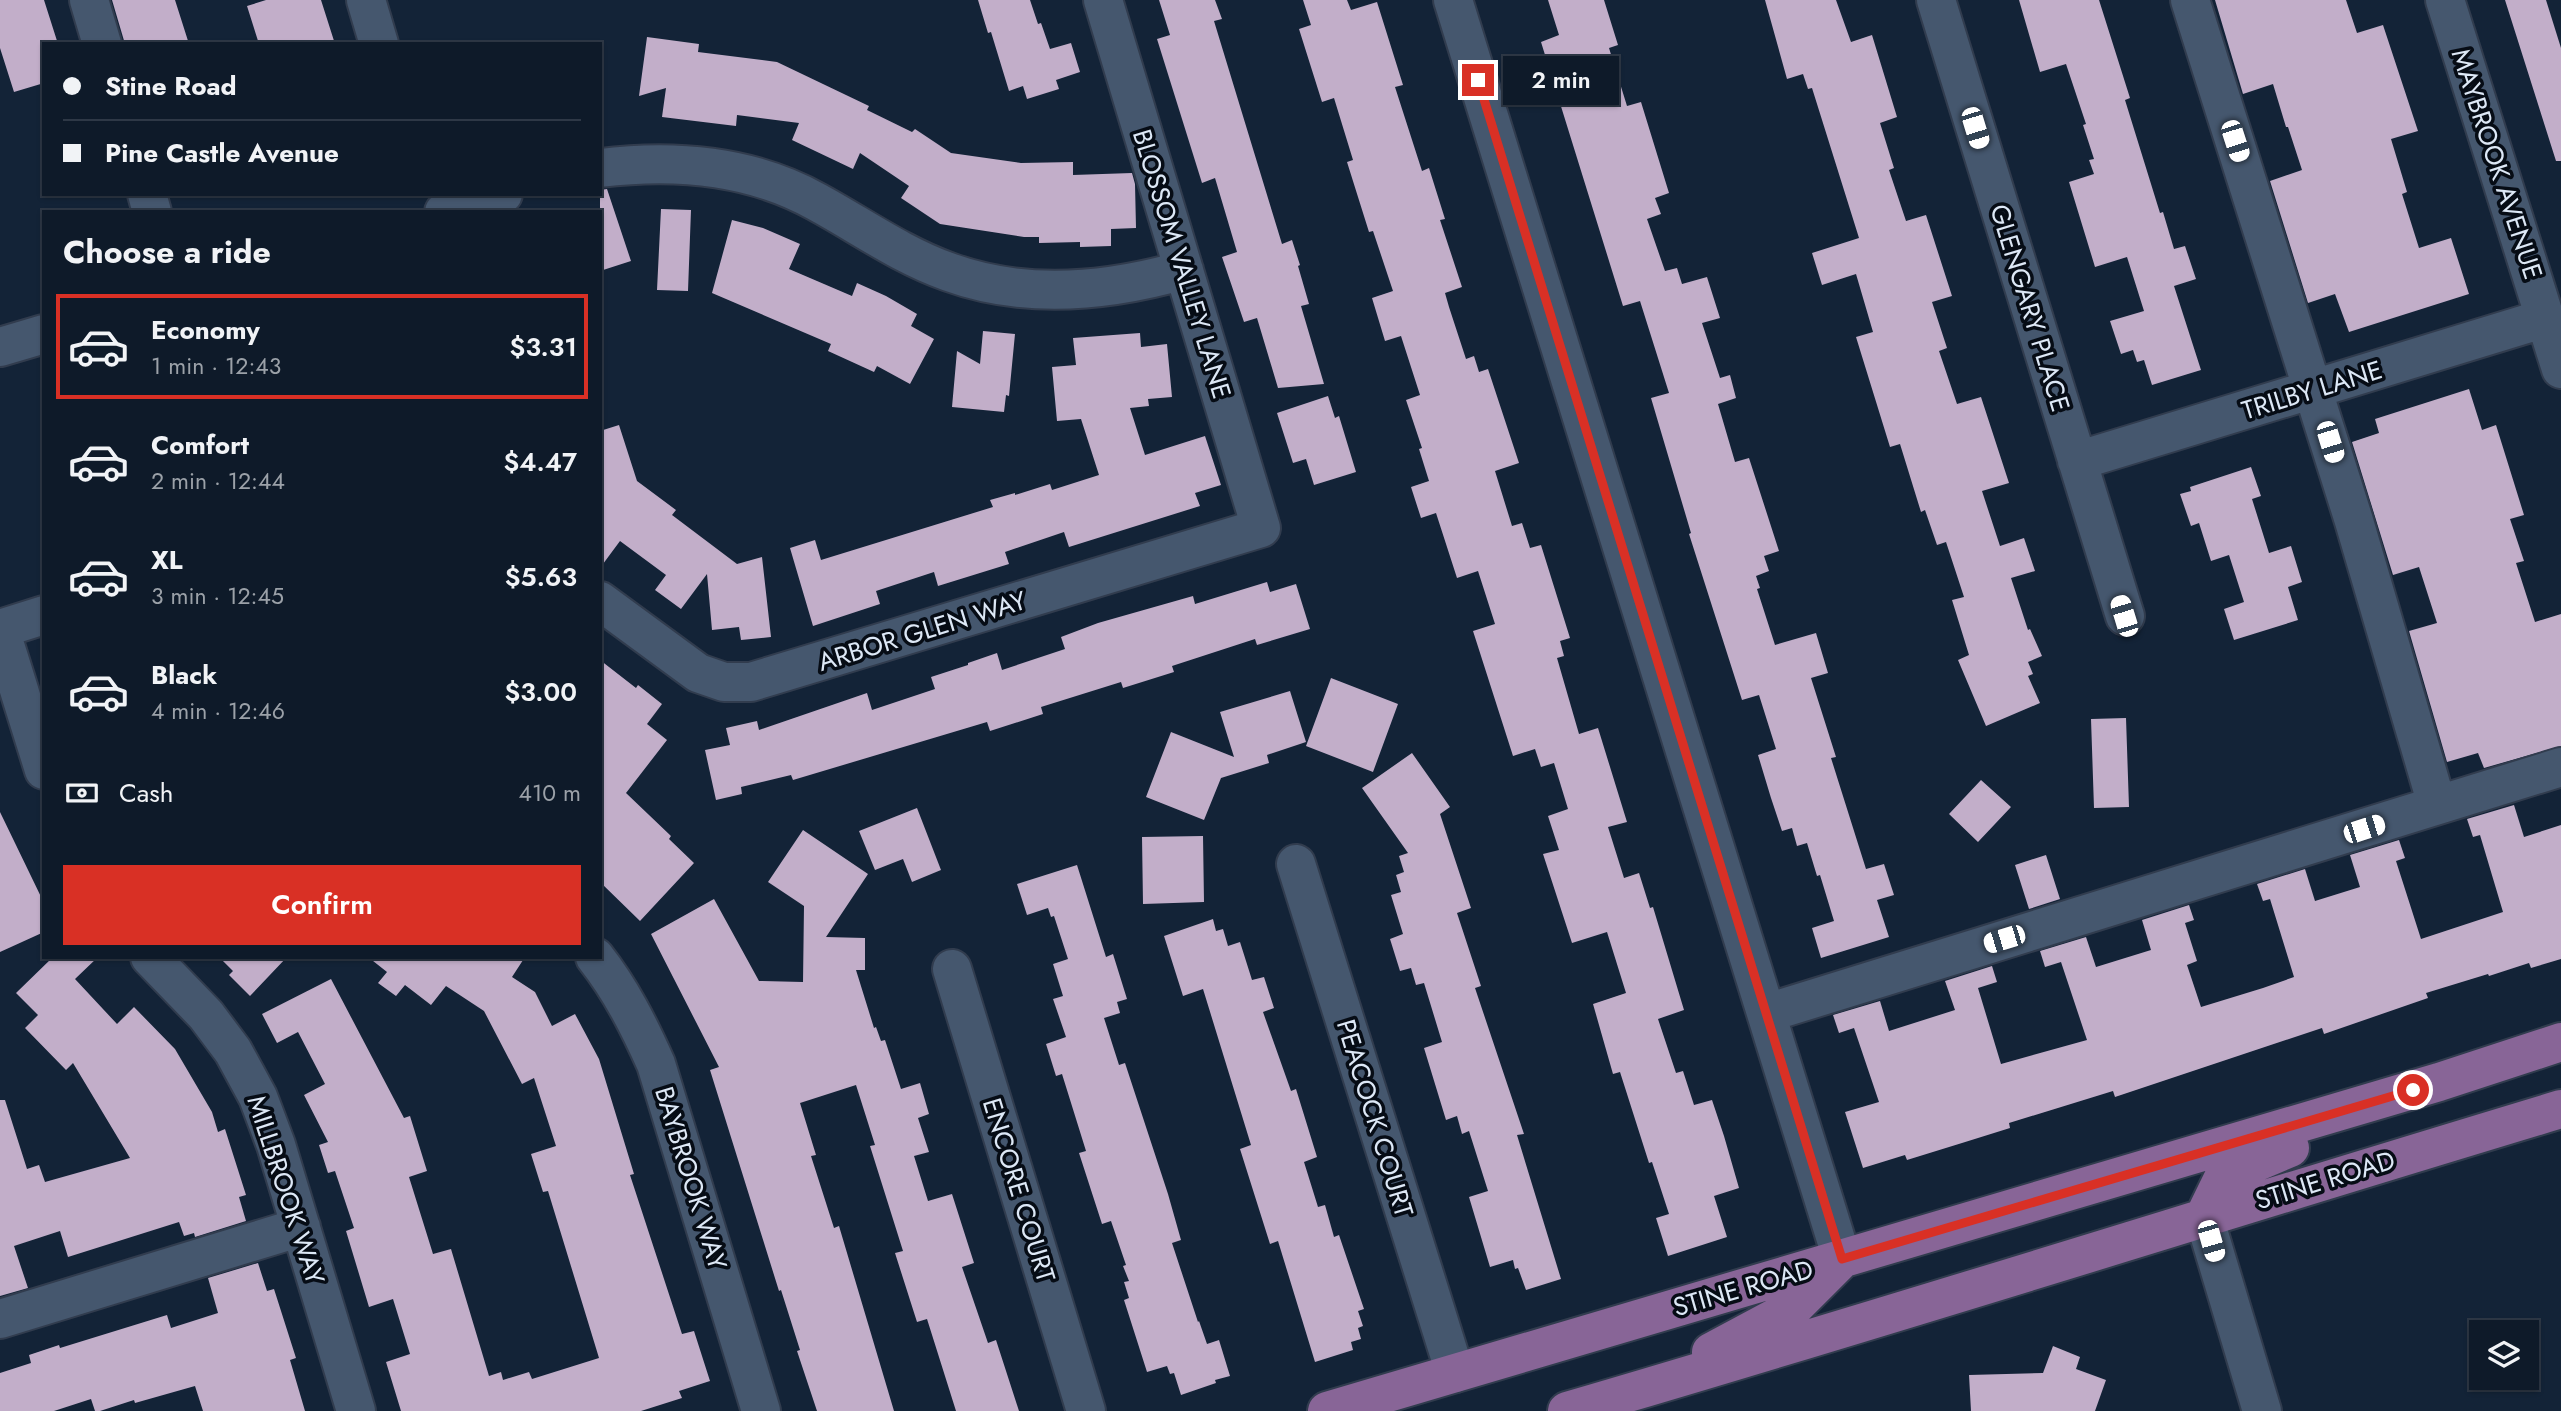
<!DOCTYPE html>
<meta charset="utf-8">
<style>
:root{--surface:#0e1a29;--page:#172331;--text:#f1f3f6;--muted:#9ba1a8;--line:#2e3846;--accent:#d93025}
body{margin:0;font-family:Jost,sans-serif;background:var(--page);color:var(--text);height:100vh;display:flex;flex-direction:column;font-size:26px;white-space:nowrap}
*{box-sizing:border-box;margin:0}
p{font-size:23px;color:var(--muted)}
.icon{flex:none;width:38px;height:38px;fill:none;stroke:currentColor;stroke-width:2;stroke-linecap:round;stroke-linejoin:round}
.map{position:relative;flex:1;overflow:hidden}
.side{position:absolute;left:42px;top:210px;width:560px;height:749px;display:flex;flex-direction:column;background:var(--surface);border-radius:0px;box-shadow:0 2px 5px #0004,0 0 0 2px var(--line)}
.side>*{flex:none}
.banner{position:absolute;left:42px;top:42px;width:560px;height:154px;border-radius:0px;box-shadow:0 2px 5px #0004,0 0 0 2px var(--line);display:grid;align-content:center;height:154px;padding:0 21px;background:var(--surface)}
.controls{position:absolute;left:2469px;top:1320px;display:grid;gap:14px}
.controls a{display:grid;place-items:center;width:70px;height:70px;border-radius:0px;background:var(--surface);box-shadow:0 2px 5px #0004,0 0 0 2px var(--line);font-size:35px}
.end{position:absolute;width:32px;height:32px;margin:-16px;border:9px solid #d93025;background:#fff;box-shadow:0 0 0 4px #fff}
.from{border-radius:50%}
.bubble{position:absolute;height:49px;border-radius:0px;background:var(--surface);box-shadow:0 2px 5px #0004,0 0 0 2px var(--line);font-size:23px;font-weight:600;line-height:49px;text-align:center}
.car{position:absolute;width:21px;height:42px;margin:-21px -10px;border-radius:9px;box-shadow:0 0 5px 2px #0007;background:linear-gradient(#fff 24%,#345 0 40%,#fff 0 76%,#345 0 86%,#fff 0)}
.banner b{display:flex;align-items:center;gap:24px;height:66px;font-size:26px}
.banner b+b{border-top:2px solid var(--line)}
.banner i{width:18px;height:18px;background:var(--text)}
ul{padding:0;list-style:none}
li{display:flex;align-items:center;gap:21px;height:105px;margin:0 14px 10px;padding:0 7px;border:4px solid transparent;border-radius:0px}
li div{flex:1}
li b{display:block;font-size:26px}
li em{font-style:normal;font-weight:600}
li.current{border-color:var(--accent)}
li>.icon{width:63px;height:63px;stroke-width:1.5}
h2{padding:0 21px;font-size:32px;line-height:84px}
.pay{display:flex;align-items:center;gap:18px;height:77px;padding:0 21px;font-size:26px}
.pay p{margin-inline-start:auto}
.cta{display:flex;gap:14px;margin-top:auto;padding:14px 21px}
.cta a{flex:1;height:80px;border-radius:0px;background:var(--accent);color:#fff;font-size:28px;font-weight:600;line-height:80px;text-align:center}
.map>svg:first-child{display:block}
.building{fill:#c2aec9}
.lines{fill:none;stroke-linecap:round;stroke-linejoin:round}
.minor-casing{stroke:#313c4e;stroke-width:42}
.major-casing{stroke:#313c4e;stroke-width:42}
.minor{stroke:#45576e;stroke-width:38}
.major{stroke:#886597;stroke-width:38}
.route{stroke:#d93025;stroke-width:9}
.labels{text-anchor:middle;stroke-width:7;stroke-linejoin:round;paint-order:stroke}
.street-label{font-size:26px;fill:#dde8f6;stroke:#060c15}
</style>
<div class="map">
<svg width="2561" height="1411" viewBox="0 0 2561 1411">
<rect width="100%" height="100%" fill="#132337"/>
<path class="building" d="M 0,0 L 44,0 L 58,44 L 44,44 L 44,83 L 14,92 L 0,48 Z
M 112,0 L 175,0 L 189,44 L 125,44 Z
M 266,0 L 321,0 L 335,44 L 259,44 L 247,6 Z
M 978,0 L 1030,0 L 1038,24 L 1041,23 L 1050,49 L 1071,43 L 1080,72 L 1056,80 L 1059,89 L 1027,99 L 1023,86 L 1009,91 L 991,32 L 988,33 Z
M 1159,0 L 1215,0 L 1222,19 L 1214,21 L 1282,244 L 1292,240 L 1300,265 L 1298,266 L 1309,304 L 1301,306 L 1324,384 L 1278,388 L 1257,318 L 1244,322 L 1222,257 L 1237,252 L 1215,178 L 1202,183 L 1157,39 L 1170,35 Z
M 1303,0 L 1347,0 L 1351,10 L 1377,2 L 1403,85 L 1395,87 L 1422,171 L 1429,168 L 1445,219 L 1440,220 L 1462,287 L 1445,293 L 1449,307 L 1466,359 L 1474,356 L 1479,372 L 1488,369 L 1519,463 L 1495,471 L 1512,526 L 1522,523 L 1530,548 L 1541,545 L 1570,638 L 1560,641 L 1564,656 L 1557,658 L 1579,734 L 1598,728 L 1627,822 L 1608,827 L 1624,878 L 1639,873 L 1650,908 L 1653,907 L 1684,1010 L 1658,1019 L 1676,1073 L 1683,1071 L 1694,1105 L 1712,1100 L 1724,1136 L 1739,1188 L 1714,1196 L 1727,1237 L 1668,1256 L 1656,1218 L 1669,1214 L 1652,1162 L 1649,1163 L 1620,1072 L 1613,1074 L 1593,1004 L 1626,993 L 1607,932 L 1572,943 L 1543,854 L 1559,850 L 1548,816 L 1568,809 L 1554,763 L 1541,767 L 1535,749 L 1513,756 L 1473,631 L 1495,624 L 1478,571 L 1457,578 L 1436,513 L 1421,518 L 1411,487 L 1429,481 L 1419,449 L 1422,448 L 1406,400 L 1420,395 L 1401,336 L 1385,341 L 1372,298 L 1393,291 L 1373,231 L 1369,232 L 1347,162 L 1353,160 L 1334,98 L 1322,102 L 1299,29 L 1311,25 Z
M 1548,0 L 1604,0 L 1618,45 L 1609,48 L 1627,106 L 1641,102 L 1669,193 L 1655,198 L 1661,214 L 1647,219 L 1665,271 L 1677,268 L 1682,284 L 1707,277 L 1720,318 L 1702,323 L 1720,378 L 1730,375 L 1736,398 L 1718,404 L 1735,462 L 1749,458 L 1779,551 L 1764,556 L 1769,571 L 1756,576 L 1760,588 L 1757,589 L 1775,645 L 1816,633 L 1828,673 L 1811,678 L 1836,757 L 1831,758 L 1866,869 L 1884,864 L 1894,895 L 1877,900 L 1889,937 L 1821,958 L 1812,928 L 1834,921 L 1820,875 L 1817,876 L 1807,843 L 1797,846 L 1792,828 L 1782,831 L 1771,798 L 1758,755 L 1776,749 L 1759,695 L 1742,700 L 1689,534 L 1691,533 L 1651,398 L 1669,393 L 1640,301 L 1623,306 L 1541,42 L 1559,35 Z
M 1765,0 L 1836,0 L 1851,42 L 1872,35 L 1897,117 L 1880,123 L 1894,168 L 1889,170 L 1906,221 L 1926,215 L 1952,296 L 1932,302 L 1947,348 L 1939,351 L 1957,404 L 1981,397 L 2009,483 L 1982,491 L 2000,546 L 2024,538 L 2035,571 L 2011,578 L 2028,630 L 2030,629 L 2042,656 L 2028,662 L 2033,674 L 2028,676 L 2040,703 L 1986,726 L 1958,660 L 1969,655 L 1952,600 L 1964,597 L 1946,542 L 1937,545 L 1925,510 L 1921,512 L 1900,444 L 1890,447 L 1856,337 L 1873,332 L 1856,274 L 1822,285 L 1812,253 L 1859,238 L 1812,88 L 1808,89 L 1803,74 L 1787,79 Z
M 2019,0 L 2099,0 L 2130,98 L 2125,100 L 2160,213 L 2163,212 L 2174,249 L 2185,246 L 2196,279 L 2174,286 L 2201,370 L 2152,385 L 2144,360 L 2137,362 L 2133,350 L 2121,354 L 2110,321 L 2144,311 L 2127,257 L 2095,267 L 2069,182 L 2094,174 L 2089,160 L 2094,159 L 2083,125 L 2086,124 L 2066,64 L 2040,72 Z
M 2215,0 L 2346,0 L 2357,33 L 2383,25 L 2418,131 L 2391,139 L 2407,192 L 2402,194 L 2419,248 L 2451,238 L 2469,294 L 2349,332 L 2335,294 L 2308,303 L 2270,181 L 2302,170 L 2288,127 L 2286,127 L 2273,84 L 2243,94 Z
M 2505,0 L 2546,0 L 2561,48 L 2561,161 L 2556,161 Z
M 647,37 L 699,44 L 698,52 L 777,62 L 869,106 L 867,110 L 912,132 L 915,129 L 951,153 L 1021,163 L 1073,162 L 1073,175 L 1132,173 L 1135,184 L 1136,228 L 1111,229 L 1111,246 L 1080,247 L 1080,242 L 1039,243 L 1039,237 L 1024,237 L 940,224 L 901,198 L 909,186 L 860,153 L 853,169 L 792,140 L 799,123 L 737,115 L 736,126 L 662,117 L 666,88 L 639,96 Z
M 607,189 L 631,261 L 600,271 L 600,190 Z
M 661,209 L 691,210 L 688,291 L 657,290 Z
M 732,220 L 763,228 L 800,244 L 789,269 L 852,296 L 857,283 L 886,296 L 917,314 L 911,326 L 934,339 L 910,384 L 877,366 L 874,372 L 828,351 L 831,344 L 712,293 Z
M 983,331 L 1015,334 L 1009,396 L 1006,395 L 1004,412 L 952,407 L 957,351 L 980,364 Z
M 1140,333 L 1141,347 L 1167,344 L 1172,397 L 1148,399 L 1149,406 L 1130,408 L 1145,455 L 1205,436 L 1221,485 L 1195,493 L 1200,506 L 1069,547 L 1064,532 L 1005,552 L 1009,564 L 938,586 L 934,572 L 876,591 L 880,604 L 813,626 L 790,548 L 815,540 L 821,560 L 993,507 L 990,500 L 1015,493 L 1015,495 L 1050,484 L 1052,490 L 1099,475 L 1081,419 L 1057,421 L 1052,367 L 1076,365 L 1073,338 Z
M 2469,389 L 2482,430 L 2496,425 L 2524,515 L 2510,519 L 2524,561 L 2516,563 L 2535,622 L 2561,614 L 2561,746 L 2484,768 L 2478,753 L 2447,762 L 2409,631 L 2437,623 L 2419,567 L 2393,575 L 2352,442 L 2379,433 L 2375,419 Z
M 1328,396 L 1335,418 L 1339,416 L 1356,472 L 1314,485 L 1306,459 L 1293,463 L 1277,413 Z
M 619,425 L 637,481 L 676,510 L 672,515 L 737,564 L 762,557 L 771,637 L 741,640 L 739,627 L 712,630 L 707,574 L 681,609 L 655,590 L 666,575 L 620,541 L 600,568 L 600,431 Z
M 2251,467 L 2261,496 L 2252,499 L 2269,553 L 2291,546 L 2302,582 L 2288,587 L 2298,620 L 2234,640 L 2224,609 L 2244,602 L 2229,555 L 2211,561 L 2199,523 L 2191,526 L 2180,494 L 2191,491 L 2190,487 Z
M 1267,582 L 1270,592 L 1296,584 L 1310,629 L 1257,645 L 1255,639 L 1172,666 L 1174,672 L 1123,688 L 1121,682 L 1041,707 L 1043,714 L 990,731 L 987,722 L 793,780 L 791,775 L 741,787 L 742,794 L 716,800 L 705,750 L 730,745 L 726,728 L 757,721 L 759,730 L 867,693 L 872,710 L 935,689 L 931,677 L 968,665 L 968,663 L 997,653 L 1002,670 L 1065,649 L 1061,637 L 1098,623 L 1193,596 L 1195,604 Z
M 600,660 L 636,688 L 638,685 L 662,704 L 647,724 L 667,740 L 626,793 L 671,836 L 669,839 L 694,863 L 640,921 L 600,882 Z
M 1331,678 L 1398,704 L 1373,772 L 1306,746 Z
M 1290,691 L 1306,742 L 1267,755 L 1269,763 L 1221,778 L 1204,820 L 1146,797 L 1171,732 L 1234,757 L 1220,712 Z
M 2126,718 L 2129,807 L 2094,808 L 2091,719 Z
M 1412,753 L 1450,807 L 1440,814 L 1471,908 L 1457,913 L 1481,986 L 1475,988 L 1524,1134 L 1517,1135 L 1561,1279 L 1526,1290 L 1518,1268 L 1515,1269 L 1513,1260 L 1490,1267 L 1469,1197 L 1488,1191 L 1469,1131 L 1462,1134 L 1457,1116 L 1446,1120 L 1424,1048 L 1442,1042 L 1424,983 L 1416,985 L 1411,968 L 1400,971 L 1390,939 L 1403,934 L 1391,895 L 1401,892 L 1396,875 L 1404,872 L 1399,856 L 1408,853 L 1362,788 Z
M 1981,780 L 2011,807 L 1978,842 L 1949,814 Z
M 2514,805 L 2524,837 L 2561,825 L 2561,959 L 2531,968 L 2529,963 L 2489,976 L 2488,974 L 2426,993 L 2428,998 L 2324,1034 L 2322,1028 L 2115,1097 L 2113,1091 L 2009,1123 L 2010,1128 L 1962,1143 L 1907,1160 L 1905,1155 L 1863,1168 L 1845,1112 L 1879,1102 L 1854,1028 L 1839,1033 L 1833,1015 L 1880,1001 L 1889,1031 L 1955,1010 L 1945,981 L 1992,966 L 1997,982 L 1978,988 L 2001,1064 L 2087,1040 L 2061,962 L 2045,967 L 2040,951 L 2086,937 L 2096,967 L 2151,950 L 2142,920 L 2189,905 L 2194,920 L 2185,923 L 2197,961 L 2187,965 L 2201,1007 L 2263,988 L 2294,977 L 2270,899 L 2263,901 L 2257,884 L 2305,869 L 2315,901 L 2360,887 L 2350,855 L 2399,840 L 2405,858 L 2396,861 L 2421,939 L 2503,912 L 2480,835 L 2473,837 L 2467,819 Z
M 917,808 L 941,870 L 912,882 L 903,859 L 875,870 L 859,831 Z
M 0,812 L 44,903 L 44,932 L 0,952 Z
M 803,830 L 868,874 L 826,937 L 865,938 L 865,970 L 856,970 L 874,1028 L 876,1027 L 881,1041 L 885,1040 L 901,1089 L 920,1083 L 929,1114 L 918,1118 L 929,1152 L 914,1156 L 928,1201 L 952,1194 L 974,1263 L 962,1267 L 988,1343 L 996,1340 L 1019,1411 L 956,1411 L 927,1319 L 917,1322 L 895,1253 L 903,1251 L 870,1146 L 875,1145 L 856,1085 L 800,1103 L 816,1155 L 811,1156 L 834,1228 L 839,1226 L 894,1411 L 817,1411 L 797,1351 L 800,1350 L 781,1290 L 779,1291 L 710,1070 L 719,1067 L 651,934 L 714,899 L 759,981 L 803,982 L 804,906 L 768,882 Z
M 1203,836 L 1204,902 L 1143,904 L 1142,837 Z
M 2046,855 L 2060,899 L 2029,909 L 2015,865 Z
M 1077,865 L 1106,957 L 1113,954 L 1127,999 L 1117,1002 L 1120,1013 L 1104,1018 L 1119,1065 L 1125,1063 L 1168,1194 L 1181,1240 L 1172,1243 L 1198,1322 L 1199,1321 L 1207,1344 L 1219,1340 L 1230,1376 L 1215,1380 L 1216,1383 L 1181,1395 L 1174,1373 L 1170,1374 L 1167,1366 L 1147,1372 L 1124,1300 L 1129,1298 L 1124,1282 L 1129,1281 L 1123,1266 L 1126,1265 L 1111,1221 L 1102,1224 L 1079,1153 L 1086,1151 L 1062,1074 L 1056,1076 L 1046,1044 L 1066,1037 L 1053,999 L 1063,996 L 1053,964 L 1068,959 L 1054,916 L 1051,917 L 1048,908 L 1027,915 L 1017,884 Z
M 1213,919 L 1216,931 L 1223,929 L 1228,946 L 1240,942 L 1252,980 L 1264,977 L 1274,1008 L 1263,1012 L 1291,1091 L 1296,1089 L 1317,1157 L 1304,1162 L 1318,1207 L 1325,1205 L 1334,1237 L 1339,1235 L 1364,1309 L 1358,1311 L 1363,1326 L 1358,1328 L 1361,1339 L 1351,1342 L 1353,1350 L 1315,1362 L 1278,1241 L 1270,1244 L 1240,1149 L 1251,1145 L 1203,989 L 1183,996 L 1164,936 Z
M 53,957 L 98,957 L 75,979 L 117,1024 L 134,1007 L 175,1049 L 212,1112 L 218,1132 L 225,1129 L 246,1195 L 239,1197 L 246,1221 L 195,1237 L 194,1233 L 184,1236 L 179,1222 L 68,1257 L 60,1231 L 14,1246 L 28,1288 L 0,1296 L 0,1100 L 5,1100 L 27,1169 L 39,1165 L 45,1182 L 130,1158 L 73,1063 L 66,1070 L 25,1028 L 38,1015 L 16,993 Z
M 219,957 L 287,957 L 250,996 L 229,975 L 233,971 Z
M 368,957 L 525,957 L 512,977 L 535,992 L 552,1026 L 575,1014 L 599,1059 L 634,1174 L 630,1175 L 682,1334 L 694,1331 L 710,1381 L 679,1391 L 682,1398 L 641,1411 L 401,1411 L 386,1362 L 410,1354 L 393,1299 L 369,1307 L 346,1231 L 354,1228 L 335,1171 L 328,1173 L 319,1145 L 328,1142 L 304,1095 L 325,1084 L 298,1032 L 277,1043 L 262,1014 L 331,979 L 404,1118 L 410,1116 L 427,1171 L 409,1177 L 433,1254 L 451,1249 L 489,1376 L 501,1372 L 503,1380 L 529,1372 L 532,1379 L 599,1358 L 548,1191 L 543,1192 L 531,1154 L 556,1146 L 534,1078 L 522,1084 L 484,1011 L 446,986 L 431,1005 L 405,985 L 396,996 L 378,983 L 387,972 Z
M 258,1263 L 267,1291 L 274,1289 L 296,1358 L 290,1360 L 305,1411 L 203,1411 L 195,1386 L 135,1403 L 134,1400 L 100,1411 L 95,1411 L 91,1399 L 54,1411 L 0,1411 L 0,1373 L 31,1363 L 29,1355 L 59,1345 L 60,1348 L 167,1315 L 171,1328 L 218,1313 L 208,1278 Z
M 2053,1346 L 2080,1357 L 2076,1369 L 2106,1380 L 2095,1411 L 1971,1411 L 1969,1375 L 2043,1373 Z"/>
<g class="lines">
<g class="minor-casing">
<path id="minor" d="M 89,0 L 102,44
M 366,0 L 379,44
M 1453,0 L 1842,1259
M 1936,0 L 2125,616
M 2190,0 L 2354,521 L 2437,805
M 2445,0 L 2561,369
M 600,168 C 674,159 751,165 817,202 C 861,226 901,255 949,272 C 1026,300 1107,292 1184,270
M 147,194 L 152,212
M 444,212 L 503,194
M 0,347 L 44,334
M 2077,461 L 2546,318
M 600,601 L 698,673 L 724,682 L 751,682 L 1261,528 L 1103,0
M 0,629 L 44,770
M 0,629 L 44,615
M 1296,864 L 1455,1373
M 150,957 L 206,1015 L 233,1051 L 258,1097 L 276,1145 L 356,1411
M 595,957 C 621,990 639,1026 656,1064 L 761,1411
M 952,969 L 1086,1411
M 1767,1013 L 2561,767
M 2204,1217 L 2262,1411
M 0,1319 L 301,1227"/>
</g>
<g class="major-casing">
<path id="major" d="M 2204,1217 L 2224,1176 L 2290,1148
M 1711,1352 L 1793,1308 L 1838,1263
M 1327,1411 L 2439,1082 L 2561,1042
M 1567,1411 C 1899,1314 2229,1209 2561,1109"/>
</g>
<use href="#minor" class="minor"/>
<use href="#major" class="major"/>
</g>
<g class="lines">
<path class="route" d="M 1478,80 L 1842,1259 L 2413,1090"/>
</g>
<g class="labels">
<g class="street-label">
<text transform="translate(2497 164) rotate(72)" y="9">MAYBROOK AVENUE</text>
<text transform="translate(1182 264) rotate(73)" y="9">BLOSSOM VALLEY LANE</text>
<text transform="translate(2030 308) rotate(73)" y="9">GLENGARY PLACE</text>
<text transform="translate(2312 390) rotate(-17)" y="9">TRILBY LANE</text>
<text transform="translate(922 631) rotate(-17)" y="9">ARBOR GLEN WAY</text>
<text transform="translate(1375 1118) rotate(73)" y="9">PEACOCK COURT</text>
<text transform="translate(691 1178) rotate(73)" y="9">BAYBROOK WAY</text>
<text transform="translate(2325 1180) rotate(-17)" y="9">STINE ROAD</text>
<text transform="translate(286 1190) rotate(72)" y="9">MILLBROOK WAY</text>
<text transform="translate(1019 1190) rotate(73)" y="9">ENCORE COURT</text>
<text transform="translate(1743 1288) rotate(-16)" y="9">STINE ROAD</text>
</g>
</g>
</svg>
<div class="controls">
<a><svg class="icon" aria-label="layers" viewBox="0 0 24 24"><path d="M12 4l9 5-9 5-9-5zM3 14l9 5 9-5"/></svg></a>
</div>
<i class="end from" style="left:2413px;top:1090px"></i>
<i class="end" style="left:1478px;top:80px"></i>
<div class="bubble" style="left:1503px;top:56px;width:116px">2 min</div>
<i class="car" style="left:1975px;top:128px;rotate:163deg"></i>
<i class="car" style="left:2235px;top:141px;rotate:162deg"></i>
<i class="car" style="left:2330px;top:442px;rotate:163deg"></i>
<i class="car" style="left:2124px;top:616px;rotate:343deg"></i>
<i class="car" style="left:2364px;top:829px;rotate:72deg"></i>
<i class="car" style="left:2004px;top:939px;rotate:253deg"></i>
<i class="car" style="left:2211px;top:1241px;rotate:164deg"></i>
<div class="banner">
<b><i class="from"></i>Stine Road</b>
<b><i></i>Pine Castle Avenue</b>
</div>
<section class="side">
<h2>Choose a ride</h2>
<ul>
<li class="current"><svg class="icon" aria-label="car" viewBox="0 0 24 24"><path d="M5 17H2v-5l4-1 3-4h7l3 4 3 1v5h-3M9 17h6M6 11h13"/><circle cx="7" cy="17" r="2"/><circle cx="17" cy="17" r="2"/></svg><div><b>Economy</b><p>1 min · 12:43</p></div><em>$3.31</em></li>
<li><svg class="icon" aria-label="car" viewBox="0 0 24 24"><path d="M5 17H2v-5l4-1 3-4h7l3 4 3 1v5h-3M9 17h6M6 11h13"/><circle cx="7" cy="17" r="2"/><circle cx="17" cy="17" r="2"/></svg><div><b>Comfort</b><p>2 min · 12:44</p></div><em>$4.47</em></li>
<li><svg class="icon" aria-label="car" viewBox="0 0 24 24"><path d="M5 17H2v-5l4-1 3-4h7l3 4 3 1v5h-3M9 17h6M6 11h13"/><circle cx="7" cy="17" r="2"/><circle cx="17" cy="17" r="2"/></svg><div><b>XL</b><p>3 min · 12:45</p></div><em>$5.63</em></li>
<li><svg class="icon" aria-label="car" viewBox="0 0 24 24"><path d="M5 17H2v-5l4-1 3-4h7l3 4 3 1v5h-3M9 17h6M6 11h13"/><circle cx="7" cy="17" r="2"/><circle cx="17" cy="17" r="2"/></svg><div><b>Black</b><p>4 min · 12:46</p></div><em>$3.00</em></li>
</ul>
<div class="pay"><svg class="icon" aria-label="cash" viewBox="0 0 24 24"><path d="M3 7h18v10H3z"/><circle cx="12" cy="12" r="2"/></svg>Cash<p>410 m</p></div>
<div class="cta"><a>Confirm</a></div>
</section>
</div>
